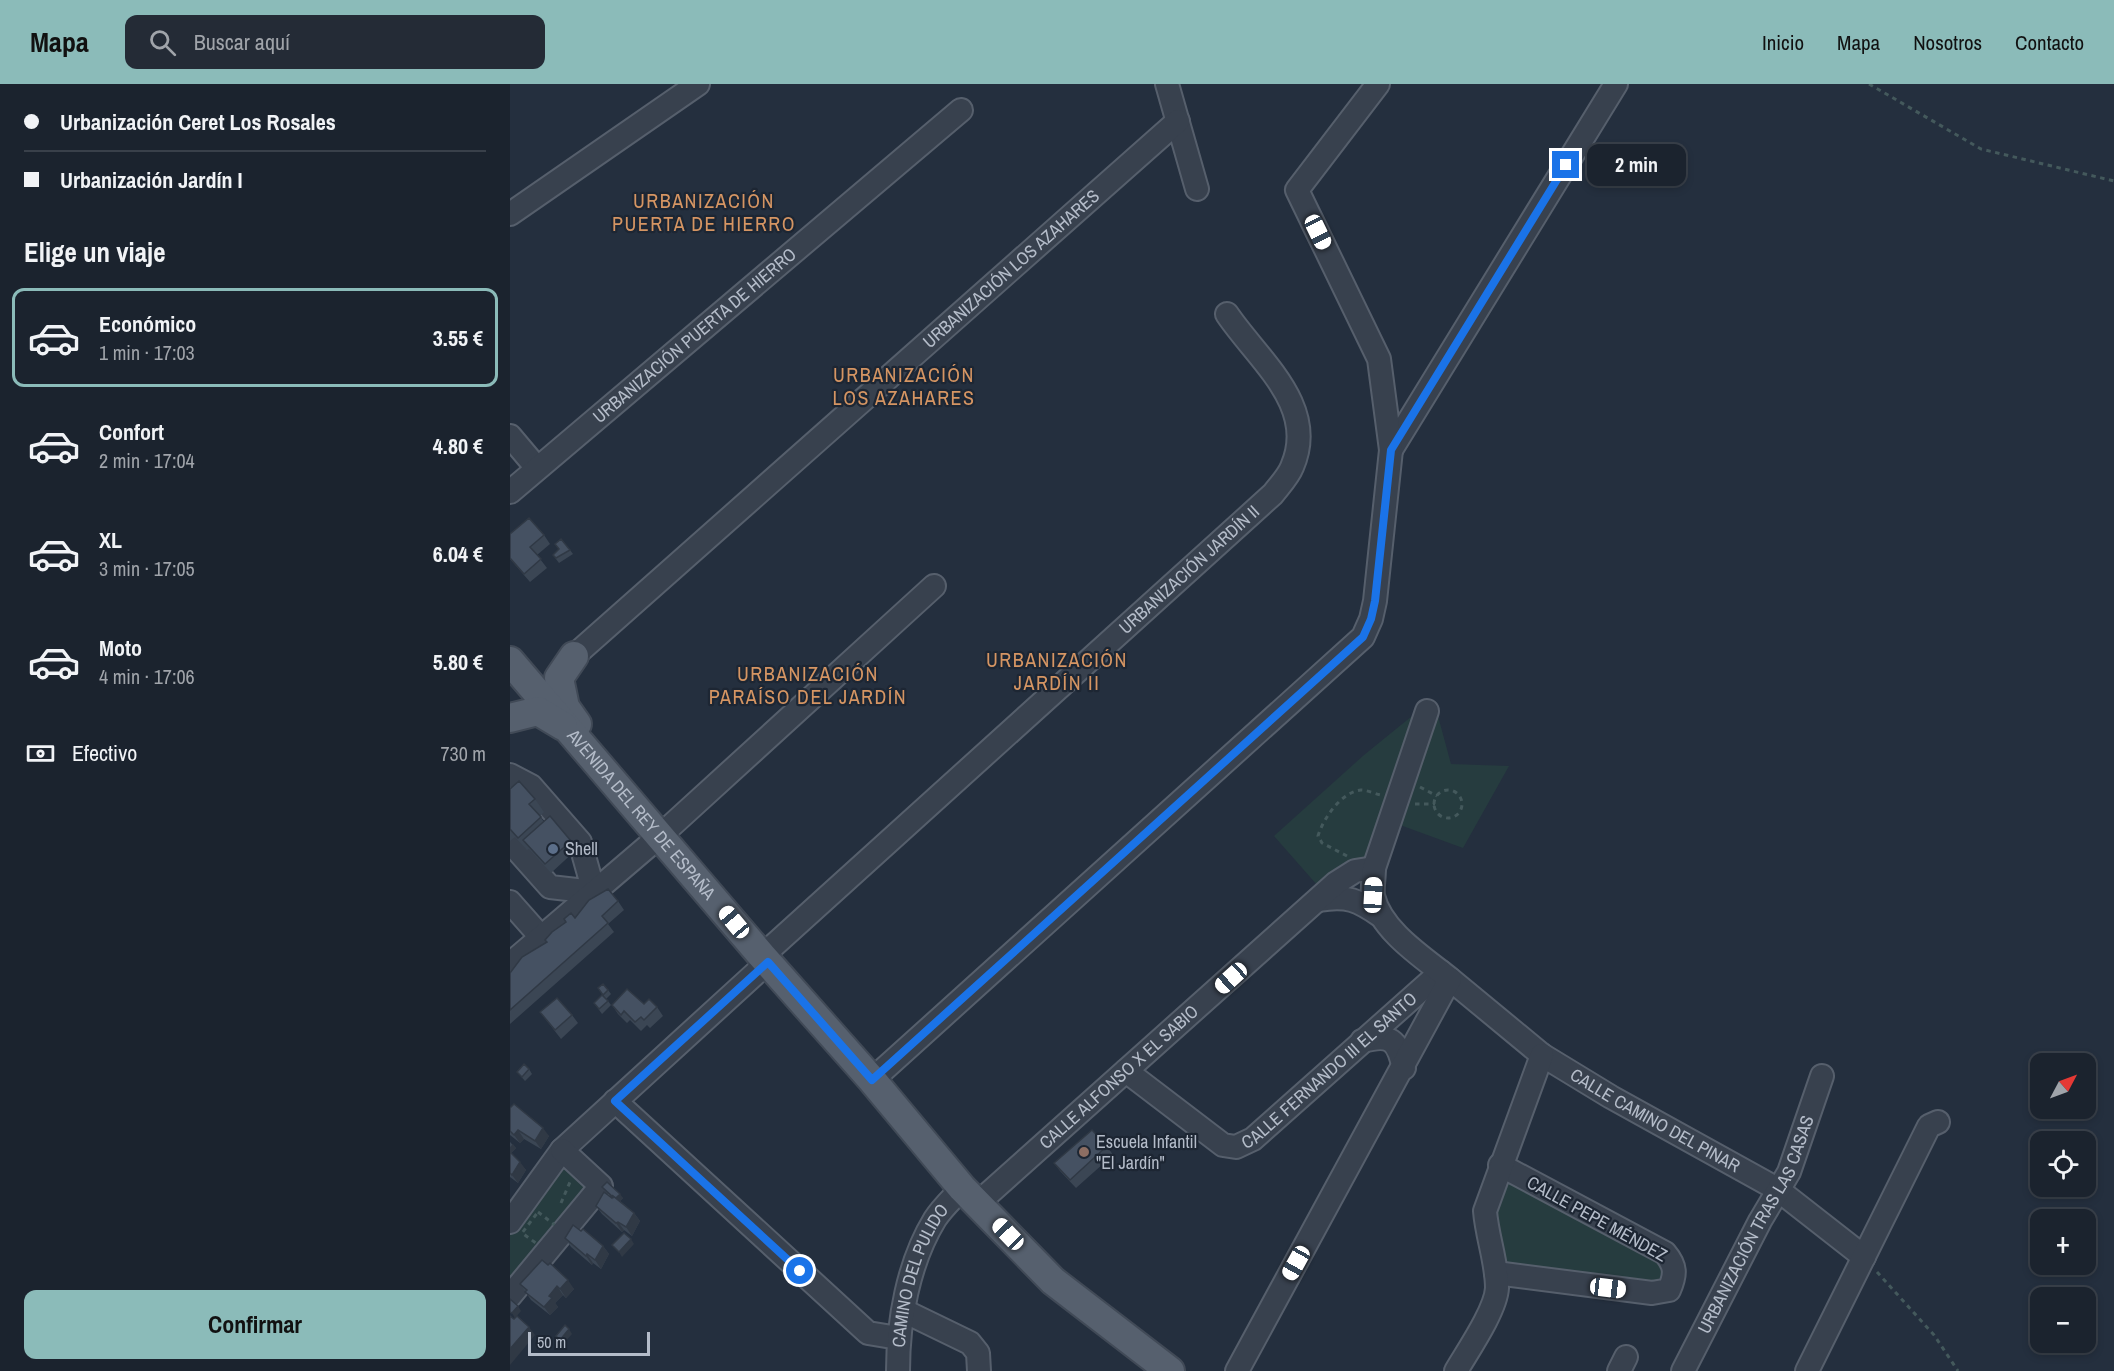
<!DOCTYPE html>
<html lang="es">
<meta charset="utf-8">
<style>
:root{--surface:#1b232e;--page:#242b36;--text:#f1f3f6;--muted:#a0a4aa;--line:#39404a;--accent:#8bbbb9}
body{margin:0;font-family:"Archivo Narrow",sans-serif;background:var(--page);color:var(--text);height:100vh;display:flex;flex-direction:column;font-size:22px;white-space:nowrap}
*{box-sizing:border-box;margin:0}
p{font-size:20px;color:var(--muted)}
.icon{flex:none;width:33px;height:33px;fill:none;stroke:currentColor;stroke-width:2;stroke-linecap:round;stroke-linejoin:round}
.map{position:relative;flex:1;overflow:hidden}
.panel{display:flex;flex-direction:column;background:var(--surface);width:510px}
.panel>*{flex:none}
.hud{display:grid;align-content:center;height:132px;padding:0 24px;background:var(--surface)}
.needle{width:39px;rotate:49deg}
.fabs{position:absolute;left:1520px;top:969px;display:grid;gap:12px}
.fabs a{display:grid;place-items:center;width:66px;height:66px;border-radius:12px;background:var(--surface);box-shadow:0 3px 9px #0003,0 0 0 2px var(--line);font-size:30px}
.scale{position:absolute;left:18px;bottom:15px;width:122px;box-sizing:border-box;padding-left:6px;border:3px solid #b4bcc9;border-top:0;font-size:16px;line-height:21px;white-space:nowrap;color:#b4bcc9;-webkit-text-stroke:4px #1d2633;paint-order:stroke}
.end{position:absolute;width:27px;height:27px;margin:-14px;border:8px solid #1a73e8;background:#fff;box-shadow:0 0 0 3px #fff}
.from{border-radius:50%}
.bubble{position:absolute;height:42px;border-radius:12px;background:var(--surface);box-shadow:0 3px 9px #0003,0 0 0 2px var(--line);font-size:20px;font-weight:700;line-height:42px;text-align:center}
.car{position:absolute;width:18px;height:36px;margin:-18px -9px;border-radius:8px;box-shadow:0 0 4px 2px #0007;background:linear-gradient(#fff 24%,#345 0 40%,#fff 0 76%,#345 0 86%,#fff 0)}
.hud b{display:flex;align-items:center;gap:21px;height:57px;font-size:22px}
.hud b+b{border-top:2px solid var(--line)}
.hud i{width:15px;height:15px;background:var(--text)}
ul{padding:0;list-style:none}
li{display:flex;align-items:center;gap:18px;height:99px;margin:0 12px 9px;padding:0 12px;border:3px solid transparent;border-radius:12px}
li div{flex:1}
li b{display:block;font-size:22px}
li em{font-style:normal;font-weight:700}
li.selected{border-color:var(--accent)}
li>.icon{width:54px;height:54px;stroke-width:1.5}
h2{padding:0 24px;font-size:27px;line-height:72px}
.pay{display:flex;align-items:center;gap:15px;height:66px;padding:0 24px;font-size:22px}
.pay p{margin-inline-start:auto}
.button{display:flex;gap:12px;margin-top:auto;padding:12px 24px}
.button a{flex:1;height:69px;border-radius:12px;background:var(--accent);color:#111;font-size:24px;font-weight:700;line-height:69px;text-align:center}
header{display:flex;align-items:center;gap:36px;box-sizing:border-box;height:84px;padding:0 30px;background:var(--accent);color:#111}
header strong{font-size:28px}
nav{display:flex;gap:33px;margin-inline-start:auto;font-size:21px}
.search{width:420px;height:54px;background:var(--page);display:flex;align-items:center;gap:15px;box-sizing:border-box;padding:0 21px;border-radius:12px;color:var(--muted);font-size:22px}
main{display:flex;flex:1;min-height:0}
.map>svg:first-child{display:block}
.green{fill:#263c3f}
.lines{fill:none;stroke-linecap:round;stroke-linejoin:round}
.minor-casing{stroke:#565f6c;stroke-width:26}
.major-casing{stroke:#414a57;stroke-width:32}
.path{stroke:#44595c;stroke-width:3;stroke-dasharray:4.5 4.5;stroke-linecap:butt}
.minor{stroke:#38414e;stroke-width:22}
.major{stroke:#56606e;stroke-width:28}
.wall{fill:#3b4654}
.shaded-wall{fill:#303945}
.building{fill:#455162;stroke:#303945;stroke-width:1.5}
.route{stroke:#1a73e8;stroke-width:8}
.service-dot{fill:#5c6f8a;stroke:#1d2633;stroke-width:2}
.education-dot{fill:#8d6e63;stroke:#1d2633;stroke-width:2}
.labels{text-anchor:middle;stroke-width:4.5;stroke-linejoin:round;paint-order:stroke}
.street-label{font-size:18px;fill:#b4bcc9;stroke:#1d2633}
.poi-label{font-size:18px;fill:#b4bcc9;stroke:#1d2633;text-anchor:start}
.neighbourhood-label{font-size:20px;letter-spacing:1.5px;fill:#d59563;stroke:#1d2633}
</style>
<header>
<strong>Mapa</strong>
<div class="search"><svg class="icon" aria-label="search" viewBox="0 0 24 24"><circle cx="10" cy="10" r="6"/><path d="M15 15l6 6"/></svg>Buscar aquí</div>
<nav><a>Inicio</a><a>Mapa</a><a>Nosotros</a><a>Contacto</a></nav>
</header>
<main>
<section class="panel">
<div class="hud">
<b><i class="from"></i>Urbanización Ceret Los Rosales</b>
<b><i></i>Urbanización Jardín I</b>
</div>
<h2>Elige un viaje</h2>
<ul>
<li class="selected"><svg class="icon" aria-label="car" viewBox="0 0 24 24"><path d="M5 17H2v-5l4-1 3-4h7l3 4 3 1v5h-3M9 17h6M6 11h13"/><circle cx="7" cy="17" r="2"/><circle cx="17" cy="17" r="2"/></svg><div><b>Económico</b><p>1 min · 17:03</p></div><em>3.55 €</em></li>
<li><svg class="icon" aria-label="car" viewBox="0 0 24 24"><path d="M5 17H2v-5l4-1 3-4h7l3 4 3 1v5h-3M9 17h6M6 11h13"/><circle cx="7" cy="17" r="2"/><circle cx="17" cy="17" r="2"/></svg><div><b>Confort</b><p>2 min · 17:04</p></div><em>4.80 €</em></li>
<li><svg class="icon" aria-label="car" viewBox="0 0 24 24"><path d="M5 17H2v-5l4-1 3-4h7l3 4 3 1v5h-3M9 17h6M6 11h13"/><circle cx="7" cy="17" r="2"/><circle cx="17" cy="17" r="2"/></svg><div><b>XL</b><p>3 min · 17:05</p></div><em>6.04 €</em></li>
<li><svg class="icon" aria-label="car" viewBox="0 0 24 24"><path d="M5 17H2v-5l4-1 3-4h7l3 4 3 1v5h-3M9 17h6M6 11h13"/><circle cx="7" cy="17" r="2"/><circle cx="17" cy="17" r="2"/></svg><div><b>Moto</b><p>4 min · 17:06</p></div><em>5.80 €</em></li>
</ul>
<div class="pay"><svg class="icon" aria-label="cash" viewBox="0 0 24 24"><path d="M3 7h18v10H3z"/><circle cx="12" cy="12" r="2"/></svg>Efectivo<p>730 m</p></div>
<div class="button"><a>Confirmar</a></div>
</section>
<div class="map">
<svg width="1604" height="1287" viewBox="0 0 1604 1287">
<rect width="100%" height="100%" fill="#242f3e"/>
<path class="green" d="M 917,627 L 928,632 L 941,680 L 999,682 L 953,764 L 879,737 L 864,784 L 815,810 L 764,752 L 854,671 L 907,628 Z
M 52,1066 L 91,1102 L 0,1212 L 0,1138 Z
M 986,1090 L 1155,1169 L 1159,1206 L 986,1189 Z"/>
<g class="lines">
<g class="minor-casing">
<g id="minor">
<path d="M 657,0 L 687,105"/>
<path d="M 0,130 L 188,0"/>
<path d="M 0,352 L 27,384"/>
<path d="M 881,366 L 1106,0"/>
<path id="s1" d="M 0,408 L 451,26"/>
<path id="s2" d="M 64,572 L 668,37"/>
<path d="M 0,691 L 21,702 L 70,758 L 84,808 L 40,803 L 1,759"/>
<path d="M 809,816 C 837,811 848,816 871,832"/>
<path d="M 0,818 L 31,853"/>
<path id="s3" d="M 252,872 L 763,410 C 769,402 778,393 782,383 C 809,322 748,276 717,230"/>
<path d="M 0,880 L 151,751 L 424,502"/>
<path id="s4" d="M 940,895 L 1032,971 L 1101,1013 L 1267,1105 L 1354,1173"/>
<path d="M 852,957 C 881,950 887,955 894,984"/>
<path id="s5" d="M 616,987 L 713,1061 L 726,1063 L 743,1055 L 931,888"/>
<path d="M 362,996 L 853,553 L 861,535 L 865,517 L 881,366 L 869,275 L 787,106 L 868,0"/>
<path d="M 105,1017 L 358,1249 L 388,1254"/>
<path id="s6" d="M 468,1119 L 826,799 L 845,787 L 864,784"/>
<path d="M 0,1138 L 52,1066 L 258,878"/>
<path d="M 986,1189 L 1142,1209 L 1159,1206 C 1166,1190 1166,1182 1155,1169 L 990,1081"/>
<path d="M 0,1212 L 91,1102 L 52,1066"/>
<path d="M 394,1227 L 460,1259 L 468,1269 L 469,1287"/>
<path id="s7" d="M 388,1287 C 388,1237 398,1179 425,1135 C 432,1124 443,1114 452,1104"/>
<path d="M 727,1287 L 940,895 C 914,874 871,847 863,812 C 862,804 864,793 864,784 L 917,627"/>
<path d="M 946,1287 C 957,1268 986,1226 987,1204 C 987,1178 977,1153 975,1127 L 1032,971"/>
<path d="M 1109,1287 L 1116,1273"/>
<path id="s8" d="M 1173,1287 L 1250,1137 L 1279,1088 L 1312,992"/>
<path d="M 1297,1287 L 1419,1042 L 1428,1038"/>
</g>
</g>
<g class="major-casing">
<g id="major">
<path d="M 64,572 L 49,594 L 55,623 L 67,640"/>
<path id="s9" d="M 0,577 L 252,872 L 362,996 L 452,1104 L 543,1197 L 660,1287"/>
<path d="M 0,634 L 28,627 L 53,642"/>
</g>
</g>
<path class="path" d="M 1359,0 L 1471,65 L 1604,97
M 910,703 L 927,712
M924 720a14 14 0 1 1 28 0a14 14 0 1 1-28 0Z
M 905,720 L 925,720
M 837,772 L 812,759 L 808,752 C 813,735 831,708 851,706 C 857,706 865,710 871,711
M 51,1119 L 60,1098
M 28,1128 L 46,1142 L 30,1162 L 12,1149 Z
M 1367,1188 L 1424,1251 L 1448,1287"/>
<use href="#minor" class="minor"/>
<use href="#major" class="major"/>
</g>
<path class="wall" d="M 0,450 L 34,451 L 40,460 L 27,471 L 37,484 L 20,498 L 0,475 Z
M 45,460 L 60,466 L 63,470 L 49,479 L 43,471 L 49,465 Z
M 0,705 L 25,715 L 34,728 L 30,732 L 34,738 L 61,757 L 67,765 L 41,789 L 19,765 L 17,766 L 5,753 L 0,757 Z
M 108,817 L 114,826 L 98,840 L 104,848 L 0,940 L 0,889 L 65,834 Z
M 88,904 L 98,906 L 101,910 L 96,915 Z
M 98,917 L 101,921 L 92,930 L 84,919 Z
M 134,920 L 147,923 L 153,932 L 140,944 L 137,941 L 131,947 L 120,936 L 117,939 L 108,930 L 102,921 Z
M 30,928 L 62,931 L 68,939 L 51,955 Z
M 19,985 L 22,990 L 15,997 L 7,988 Z
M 0,1024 L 39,1052 L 31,1065 L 14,1055 L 10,1059 L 0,1051 Z
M 0,1058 L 6,1064 L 1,1069 L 16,1086 L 8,1099 L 0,1093 Z
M 597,1062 L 603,1071 L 566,1104 L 550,1087 L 544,1079 Z
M 92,1103 L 113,1114 L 110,1117 L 124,1129 L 130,1137 L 122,1152 L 114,1146 L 112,1148 L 92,1130 L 86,1122 L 102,1114 Z
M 71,1147 L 93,1162 L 99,1170 L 91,1185 L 83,1179 L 82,1181 L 61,1163 L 55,1154 Z
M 32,1176 L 64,1205 L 56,1214 L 53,1211 L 45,1219 L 48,1223 L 40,1231 L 21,1216 L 10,1200 Z"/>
<path class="shaded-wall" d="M 33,1044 L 39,1052 L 31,1065 L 25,1057 Z
M 8,1046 L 14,1055 L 10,1059 L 4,1051 Z
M 3,1060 L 6,1064 L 1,1069 L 0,1068 L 0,1063 Z
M 10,1078 L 16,1086 L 8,1099 L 2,1091 Z
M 110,1110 L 113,1114 L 108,1119 L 105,1115 Z
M 124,1129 L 130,1137 L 122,1152 L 116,1143 Z
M 108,1138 L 114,1146 L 112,1148 L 106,1139 Z
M 121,1155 L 124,1160 L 112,1173 L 109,1168 Z
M 93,1162 L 99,1170 L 91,1185 L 85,1176 Z
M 77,1170 L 83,1179 L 82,1181 L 76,1172 Z
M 58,1196 L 64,1205 L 56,1214 L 50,1205 Z
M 47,1202 L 53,1211 L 45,1219 L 48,1223 L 40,1231 L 34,1223 L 39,1212 Z
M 8,1222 L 11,1227 L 5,1234 L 2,1229 Z
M 19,1243 L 25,1251 L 0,1281 L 0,1265 Z
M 59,1245 L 62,1250 L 53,1260 L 50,1256 Z"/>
<path class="building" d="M 19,434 L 34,451 L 20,463 L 31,475 L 14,490 L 0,474 L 0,450 Z
M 51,455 L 60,466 L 46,474 L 43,471 L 49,465 L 45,460 Z
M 9,697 L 25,715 L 19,720 L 31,733 L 8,754 L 0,745 L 0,705 Z
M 40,732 L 61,757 L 35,780 L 13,756 Z
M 98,805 L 108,817 L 92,832 L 98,839 L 0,926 L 0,889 L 12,873 L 37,858 L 35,856 L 42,848 L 56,838 L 54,835 L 61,829 L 65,834 L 79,816 Z
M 93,900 L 98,906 L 93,911 L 88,904 Z
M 117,905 L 134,920 L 139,915 L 147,923 L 134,936 L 131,933 L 125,938 L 114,927 L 111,931 L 102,921 Z
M 92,911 L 98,917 L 89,925 L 84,919 Z
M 47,914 L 62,931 L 45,946 L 30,928 Z
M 14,980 L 19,985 L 12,993 L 7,988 Z
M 4,1020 L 33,1044 L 25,1057 L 8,1046 L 4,1051 L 0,1047 L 0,1024 Z
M 582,1046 L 597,1062 L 560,1096 L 544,1079 Z
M 0,1068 L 10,1078 L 2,1091 L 0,1089 Z
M 97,1098 L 110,1110 L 106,1114 L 103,1112 L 103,1113 L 92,1103 Z
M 94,1108 L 102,1114 L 103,1112 L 124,1129 L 116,1143 L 108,1138 L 106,1139 L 86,1122 Z
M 63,1141 L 71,1147 L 73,1145 L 93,1162 L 85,1176 L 77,1170 L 76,1172 L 55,1154 Z
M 114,1149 L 121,1155 L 109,1168 L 102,1161 Z
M 32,1176 L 38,1181 L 40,1179 L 58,1196 L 50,1205 L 47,1202 L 39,1212 L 42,1214 L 34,1223 L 15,1208 L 17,1206 L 10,1200 Z
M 0,1215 L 8,1222 L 2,1229 L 0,1228 Z
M 0,1232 L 4,1235 L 7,1232 L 19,1243 L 0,1265 Z
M 55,1241 L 59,1245 L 50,1256 L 46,1252 Z"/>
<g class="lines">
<path class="route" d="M 290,1187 L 105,1017 L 258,878 L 362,996 L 853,553 L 861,535 L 865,517 L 881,366 L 1056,81"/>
</g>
<circle class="service-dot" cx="43" cy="765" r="6"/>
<circle class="education-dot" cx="574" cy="1068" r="6"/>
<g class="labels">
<g class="street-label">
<text dy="6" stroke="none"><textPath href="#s2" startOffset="584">URBANIZACIÓN LOS AZAHARES</textPath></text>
<text dy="6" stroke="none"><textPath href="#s1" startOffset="242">URBANIZACIÓN PUERTA DE HIERRO</textPath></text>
<text dy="6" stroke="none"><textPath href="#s3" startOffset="576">URBANIZACIÓN JARDÍN II</textPath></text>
<text dy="6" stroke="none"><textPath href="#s9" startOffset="202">AVENIDA DEL REY DE ESPAÑA</textPath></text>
<text dy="6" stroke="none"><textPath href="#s5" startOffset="256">CALLE FERNANDO III EL SANTO</textPath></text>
<text dy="6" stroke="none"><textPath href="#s6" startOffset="189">CALLE ALFONSO X EL SABIO</textPath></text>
<text dy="6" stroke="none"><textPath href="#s4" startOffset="250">CALLE CAMINO DEL PINAR</textPath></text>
<text transform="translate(1087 1135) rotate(29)" y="6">CALLE PEPE MÉNDEZ</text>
<text dy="6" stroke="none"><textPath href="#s8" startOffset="164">URBANIZACIÓN TRAS LAS CASAS</textPath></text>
<text dy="6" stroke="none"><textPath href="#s7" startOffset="99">CAMINO DEL PULIDO</textPath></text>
</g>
<g class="poi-label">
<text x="55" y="771">Shell</text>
<text x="586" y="1064">Escuela Infantil<tspan x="586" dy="21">"El Jardín"</tspan></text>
</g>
<g class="neighbourhood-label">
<text x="194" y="124">URBANIZACIÓN<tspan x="194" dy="23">PUERTA DE HIERRO</tspan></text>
<text x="394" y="298">URBANIZACIÓN<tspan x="394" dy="23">LOS AZAHARES</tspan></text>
<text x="547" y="583">URBANIZACIÓN<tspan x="547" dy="23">JARDÍN II</tspan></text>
<text x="298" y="597">URBANIZACIÓN<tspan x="298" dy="23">PARAÍSO DEL JARDÍN</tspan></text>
</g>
</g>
</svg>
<div class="fabs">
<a><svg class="needle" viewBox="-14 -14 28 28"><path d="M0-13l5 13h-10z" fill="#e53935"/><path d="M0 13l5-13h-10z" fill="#a0a4aa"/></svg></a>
<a><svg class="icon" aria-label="locate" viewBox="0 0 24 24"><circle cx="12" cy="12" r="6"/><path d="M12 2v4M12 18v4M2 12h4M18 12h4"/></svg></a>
<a>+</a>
<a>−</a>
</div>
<div class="scale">50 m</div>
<i class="end from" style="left:290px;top:1187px"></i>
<i class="end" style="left:1056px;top:81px"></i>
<div class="bubble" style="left:1077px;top:60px;width:99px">2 min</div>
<i class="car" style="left:808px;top:148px;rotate:154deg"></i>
<i class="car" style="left:863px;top:811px;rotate:3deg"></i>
<i class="car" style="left:224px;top:838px;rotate:320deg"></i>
<i class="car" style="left:721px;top:894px;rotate:228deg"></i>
<i class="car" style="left:498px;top:1150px;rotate:316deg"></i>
<i class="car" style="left:786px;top:1179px;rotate:209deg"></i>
<i class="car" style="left:1098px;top:1204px;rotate:97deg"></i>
</div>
</main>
